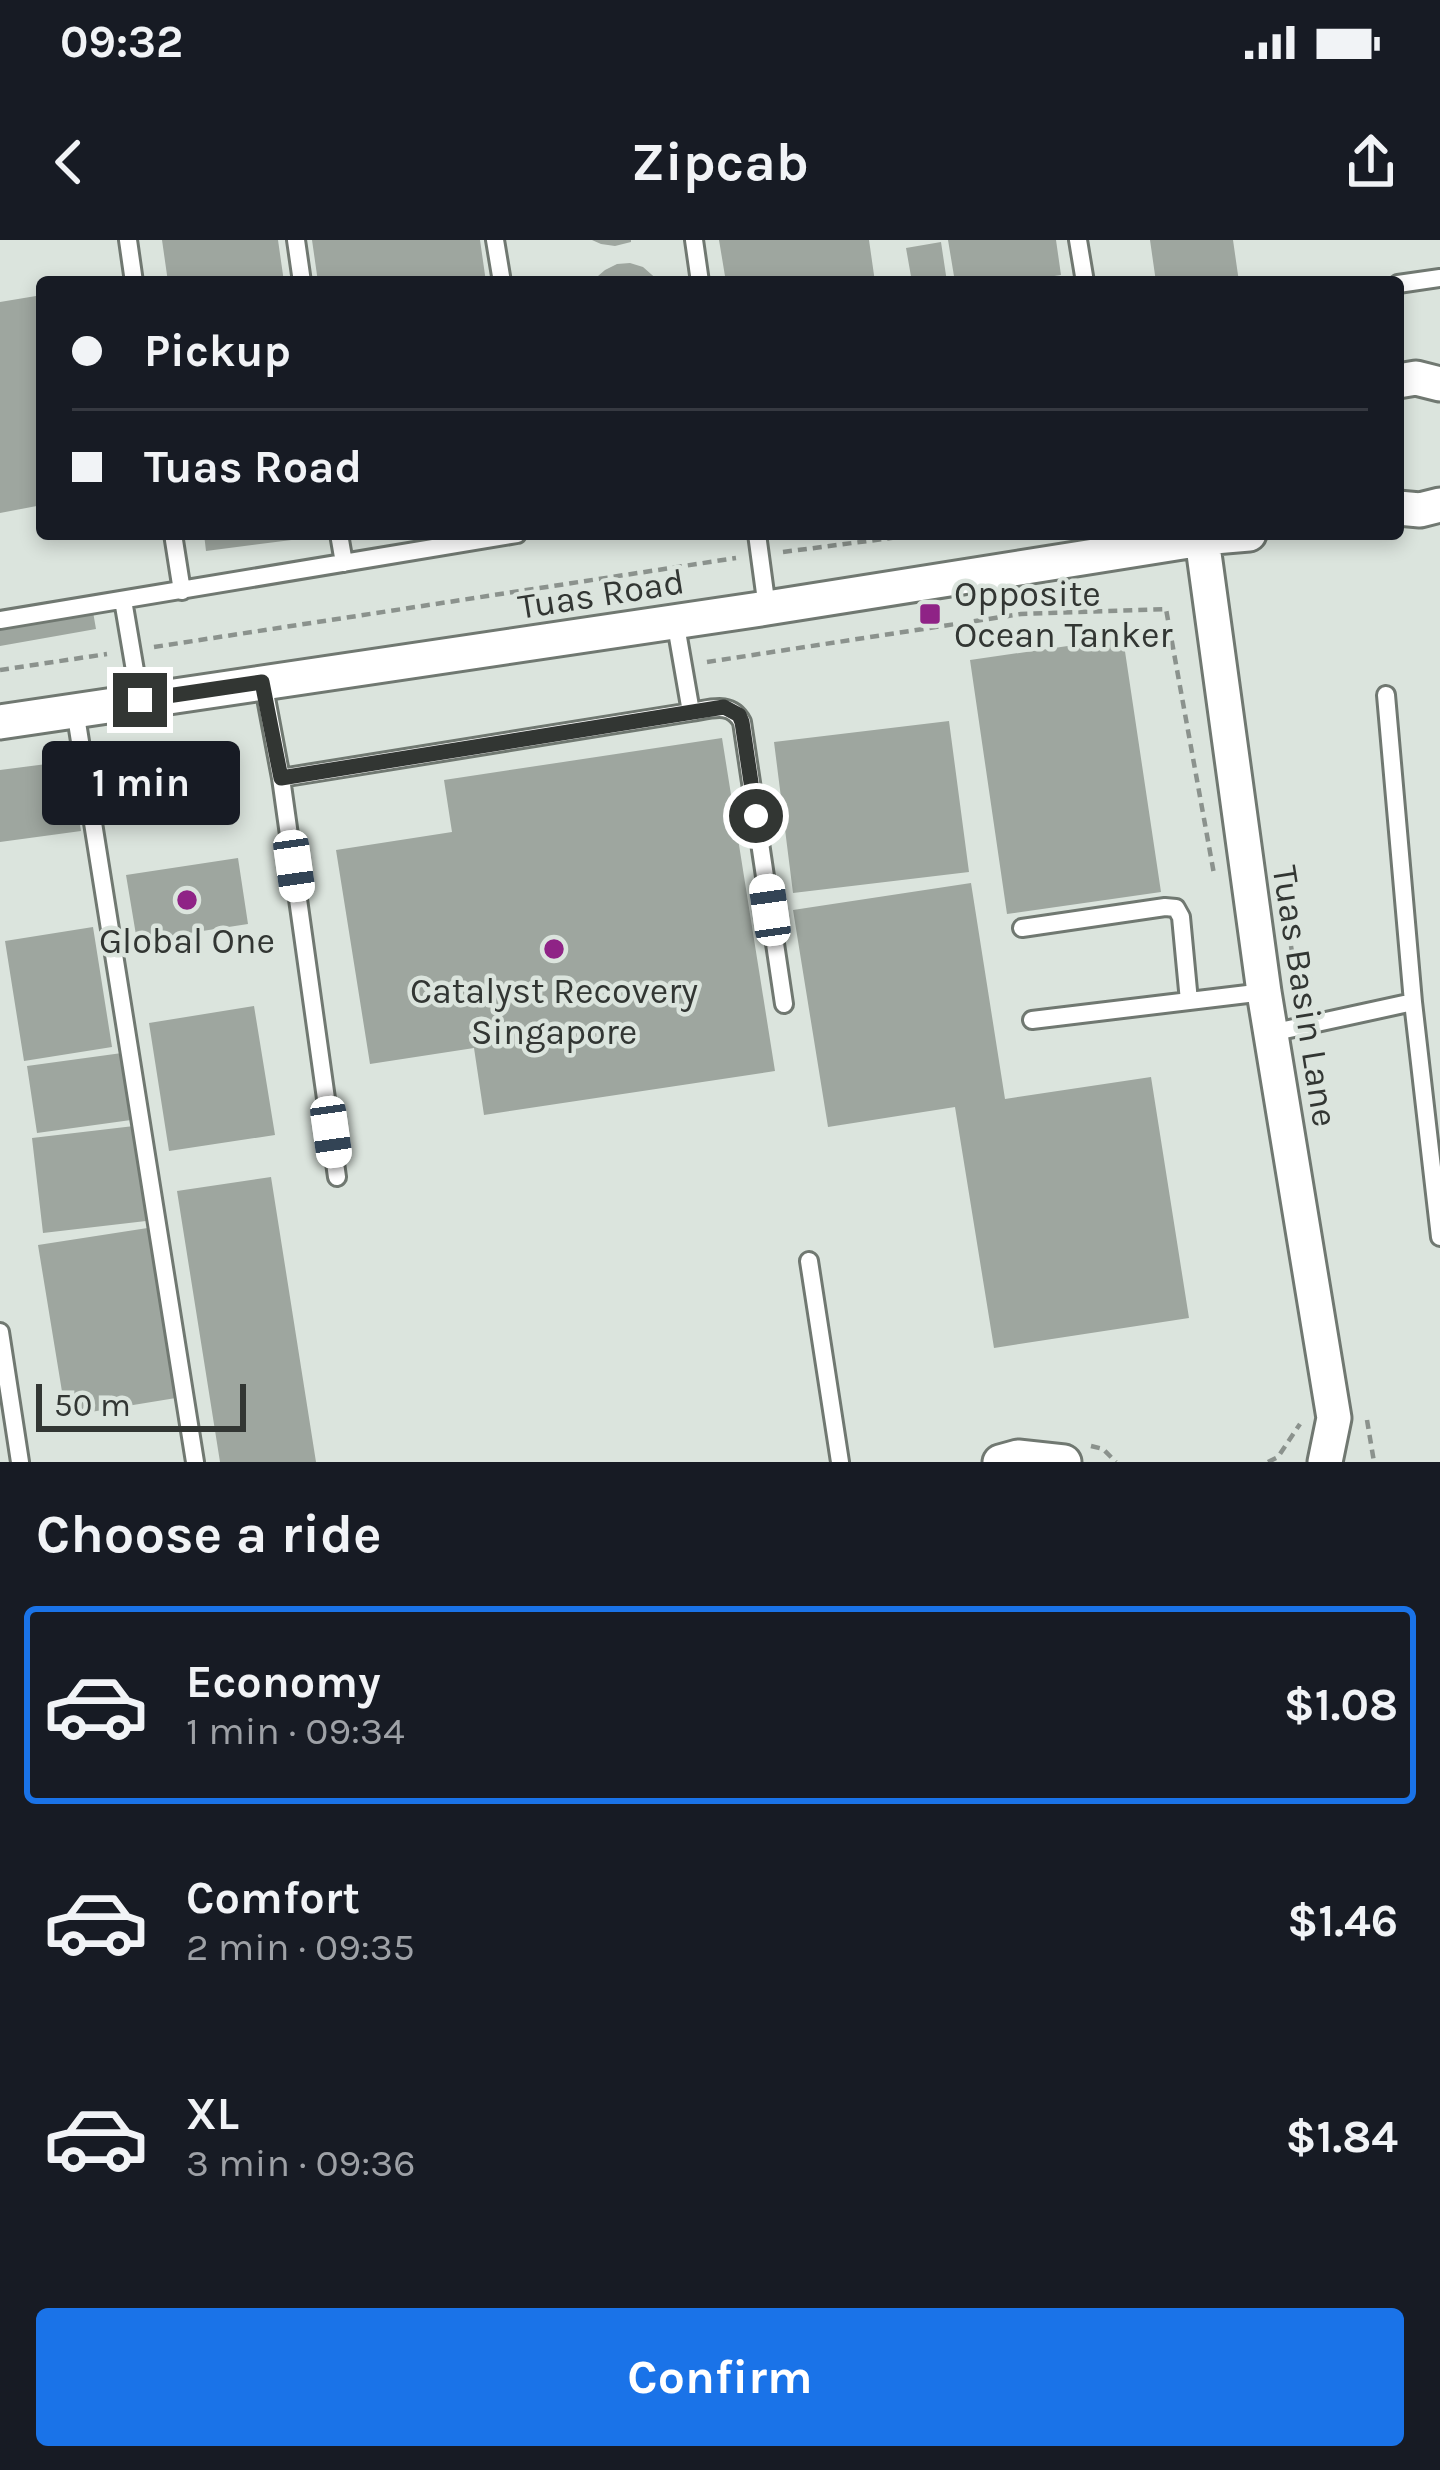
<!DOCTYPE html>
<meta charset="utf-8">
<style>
:root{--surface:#171b24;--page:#242831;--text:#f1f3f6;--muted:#9ea1a6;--line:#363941;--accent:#1a73e8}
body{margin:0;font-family:Karla,sans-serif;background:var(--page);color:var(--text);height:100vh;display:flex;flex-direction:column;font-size:45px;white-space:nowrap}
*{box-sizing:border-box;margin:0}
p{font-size:39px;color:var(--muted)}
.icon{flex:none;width:66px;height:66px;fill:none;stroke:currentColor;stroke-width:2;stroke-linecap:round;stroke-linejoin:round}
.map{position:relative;height:1222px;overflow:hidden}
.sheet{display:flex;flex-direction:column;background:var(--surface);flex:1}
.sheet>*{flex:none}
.guide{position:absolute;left:36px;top:36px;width:1368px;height:264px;border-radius:12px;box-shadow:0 6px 18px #0003;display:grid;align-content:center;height:264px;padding:0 36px;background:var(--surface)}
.scale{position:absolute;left:36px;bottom:30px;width:210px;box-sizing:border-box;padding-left:12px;border:6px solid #323633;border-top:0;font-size:33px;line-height:42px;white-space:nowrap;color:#323633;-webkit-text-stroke:9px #dbe4dd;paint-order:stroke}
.end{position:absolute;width:54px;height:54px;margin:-27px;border:15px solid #323633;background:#fff;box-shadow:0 0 0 6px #fff}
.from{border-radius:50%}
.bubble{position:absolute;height:84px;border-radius:12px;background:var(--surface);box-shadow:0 6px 18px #0003;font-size:39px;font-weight:700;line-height:84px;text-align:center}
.car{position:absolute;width:36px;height:72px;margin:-36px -18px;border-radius:15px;box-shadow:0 0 9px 3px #0007;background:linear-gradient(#fff 24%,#345 0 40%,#fff 0 76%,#345 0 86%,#fff 0)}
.guide b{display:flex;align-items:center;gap:42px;height:114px;font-size:45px}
.guide b+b{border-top:3px solid var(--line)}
.guide i{width:30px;height:30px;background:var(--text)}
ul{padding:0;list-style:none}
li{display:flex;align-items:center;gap:36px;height:198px;margin:0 24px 18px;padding:0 12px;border:6px solid transparent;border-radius:12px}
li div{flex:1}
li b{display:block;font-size:45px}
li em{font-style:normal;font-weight:700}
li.selected{border-color:var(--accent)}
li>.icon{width:108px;height:108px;stroke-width:1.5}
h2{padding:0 36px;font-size:54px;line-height:144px}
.cta{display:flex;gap:24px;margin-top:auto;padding:24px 36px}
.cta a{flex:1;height:138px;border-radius:12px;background:var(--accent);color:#fff;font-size:48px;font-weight:700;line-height:138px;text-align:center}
.status{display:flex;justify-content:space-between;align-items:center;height:84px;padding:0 60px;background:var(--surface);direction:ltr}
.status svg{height:33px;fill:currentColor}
header{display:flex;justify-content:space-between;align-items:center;height:156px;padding:0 36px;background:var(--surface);font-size:54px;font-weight:700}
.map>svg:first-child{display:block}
.building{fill:#9ea69f}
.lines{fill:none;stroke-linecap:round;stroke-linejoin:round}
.service-casing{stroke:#707871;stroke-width:22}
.minor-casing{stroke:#707871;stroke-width:39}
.path{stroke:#8b928d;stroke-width:4.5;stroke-dasharray:9 6;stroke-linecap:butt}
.service{stroke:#fff;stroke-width:16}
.minor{stroke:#fff;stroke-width:33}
.route{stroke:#323633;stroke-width:15}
.poi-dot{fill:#8f2386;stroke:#dbe4dd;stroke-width:4.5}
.labels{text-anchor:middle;stroke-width:9;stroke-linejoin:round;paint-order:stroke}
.street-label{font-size:36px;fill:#323633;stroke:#dbe4dd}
.poi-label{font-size:36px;fill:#323633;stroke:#dbe4dd}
</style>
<div class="status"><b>09:32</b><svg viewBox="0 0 49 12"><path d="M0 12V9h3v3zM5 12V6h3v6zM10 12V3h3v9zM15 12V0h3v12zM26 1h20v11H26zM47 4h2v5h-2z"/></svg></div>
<header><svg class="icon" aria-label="back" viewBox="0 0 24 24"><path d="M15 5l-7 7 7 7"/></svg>Zipcab<svg class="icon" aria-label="share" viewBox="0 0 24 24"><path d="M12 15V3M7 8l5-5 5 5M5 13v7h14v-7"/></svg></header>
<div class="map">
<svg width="1440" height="1222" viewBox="0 0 1440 1222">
<rect width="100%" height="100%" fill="#dbe4dd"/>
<path class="building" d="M 162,0 L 278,0 L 284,42 L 168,42 Z
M 312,0 L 480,0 L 486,42 L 318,42 Z
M 592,0 L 631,0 L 631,2 L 615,6 L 601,4 Z
M 719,0 L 869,0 L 875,42 L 726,42 Z
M 948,0 L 1056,0 L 1061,35 L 1014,42 L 955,42 Z
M 1150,0 L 1233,0 L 1239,42 L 1156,42 Z
M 941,2 L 947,42 L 912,42 L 906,8 Z
M 630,23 L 643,27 L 660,42 L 591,42 L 605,30 L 617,24 Z
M 42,55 L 42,265 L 0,273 L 0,62 Z
M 204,294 L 315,294 L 315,297 L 206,311 Z
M 92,366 L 96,389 L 0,406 L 0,382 Z
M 1123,398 L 1161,652 L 1007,674 L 970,420 Z
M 949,481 L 969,632 L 793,653 L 774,502 Z
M 722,498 L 775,831 L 484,875 L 474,808 L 370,824 L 336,610 L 452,592 L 444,540 Z
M 70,521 L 81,591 L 0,602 L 0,530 Z
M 238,618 L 248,684 L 137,701 L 126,635 Z
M 971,643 L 1005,859 L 1151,837 L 1189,1078 L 994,1108 L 955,867 L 828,887 L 793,670 Z
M 93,687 L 112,807 L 24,821 L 5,701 Z
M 254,766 L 275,895 L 169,911 L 149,783 Z
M 122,813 L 131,880 L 37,893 L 27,826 Z
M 134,886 L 146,981 L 43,993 L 32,898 Z
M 271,937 L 316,1222 L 220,1222 L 177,951 Z
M 154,987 L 182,1157 L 66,1176 L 38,1005 Z"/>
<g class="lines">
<g class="service-casing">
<path id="service" d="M 128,0 L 134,42
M 296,0 L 302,42
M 495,0 L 502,42
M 694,0 L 700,42
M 1078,0 L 1085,42
M 1398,44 L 1440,38
M 173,294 L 182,351
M 339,294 L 344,323
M 757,294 L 767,368
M 123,360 L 140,460
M 0,380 L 517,294
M 675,380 L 691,472
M 263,442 L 281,538 L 337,937
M 75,470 L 195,1222
M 281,538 L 691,472 C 711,469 731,461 742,482 L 784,764
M 1022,688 L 1165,667 L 1176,668 L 1181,677 L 1189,761
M 1413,762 L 1440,997
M 1032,780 L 1264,752
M 1271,793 L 1413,762 L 1386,455
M 809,1021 L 840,1222
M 0,1092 L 20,1222"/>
</g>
<g class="minor-casing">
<path id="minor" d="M 1398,141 L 1416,138 L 1440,144
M 1398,268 L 1420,270 L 1440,265
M 1202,299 L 1264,752 L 1334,1178 L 1325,1222
M 0,482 L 767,368 L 1214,297 L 1249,294
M 1000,1222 L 1018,1217 L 1064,1222"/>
</g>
<path class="path" d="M 783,312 L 922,294
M 154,407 L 736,318
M 707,422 L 1021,374 L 1166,369 L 1214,634
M 0,430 L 107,414
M 1291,706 L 1301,766
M 1367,1180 L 1374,1222
M 1091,1206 L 1103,1209 L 1116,1222
M 1268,1222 L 1278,1217 L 1300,1184"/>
<use href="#service" class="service"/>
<use href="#minor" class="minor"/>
</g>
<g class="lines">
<path class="route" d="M 140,460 L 262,442 L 281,538 L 724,467 L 739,475 L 742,482 L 756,576"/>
</g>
<g class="poi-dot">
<rect x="918" y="362" width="24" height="24" rx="6"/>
<circle cx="187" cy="660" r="12"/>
<circle cx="554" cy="709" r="12"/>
</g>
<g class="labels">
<g class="street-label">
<text transform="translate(601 353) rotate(-9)" y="13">Tuas Road</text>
<text transform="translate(1306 756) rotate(81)" y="13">Tuas Basin Lane</text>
</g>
<g class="poi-label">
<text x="954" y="366" text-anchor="start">Opposite<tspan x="954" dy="41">Ocean Tanker</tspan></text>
<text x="187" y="713">Global One</text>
<text x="554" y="763">Catalyst Recovery<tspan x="554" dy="41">Singapore</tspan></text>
</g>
</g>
</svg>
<div class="scale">50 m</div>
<i class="end from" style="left:756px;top:576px"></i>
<i class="end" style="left:140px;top:460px"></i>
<div class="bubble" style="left:42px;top:501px;width:198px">1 min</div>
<i class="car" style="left:294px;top:626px;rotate:172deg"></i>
<i class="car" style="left:770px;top:670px;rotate:352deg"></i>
<i class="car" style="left:331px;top:892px;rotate:172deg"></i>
<div class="guide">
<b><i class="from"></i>Pickup</b>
<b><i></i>Tuas Road</b>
</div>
</div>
<section class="sheet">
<h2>Choose a ride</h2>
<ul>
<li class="selected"><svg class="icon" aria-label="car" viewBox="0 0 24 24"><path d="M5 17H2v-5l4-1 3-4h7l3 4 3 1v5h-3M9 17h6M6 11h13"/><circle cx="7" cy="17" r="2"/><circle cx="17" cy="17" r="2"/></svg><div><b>Economy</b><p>1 min · 09:34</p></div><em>$1.08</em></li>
<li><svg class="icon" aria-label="car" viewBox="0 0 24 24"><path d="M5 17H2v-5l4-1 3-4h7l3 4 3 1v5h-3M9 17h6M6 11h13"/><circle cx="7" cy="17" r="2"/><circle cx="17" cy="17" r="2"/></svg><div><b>Comfort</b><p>2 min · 09:35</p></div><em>$1.46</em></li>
<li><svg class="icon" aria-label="car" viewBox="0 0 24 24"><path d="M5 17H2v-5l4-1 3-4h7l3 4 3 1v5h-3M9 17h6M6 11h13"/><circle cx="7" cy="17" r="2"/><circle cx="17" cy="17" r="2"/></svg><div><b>XL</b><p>3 min · 09:36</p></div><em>$1.84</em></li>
</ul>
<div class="cta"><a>Confirm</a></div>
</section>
